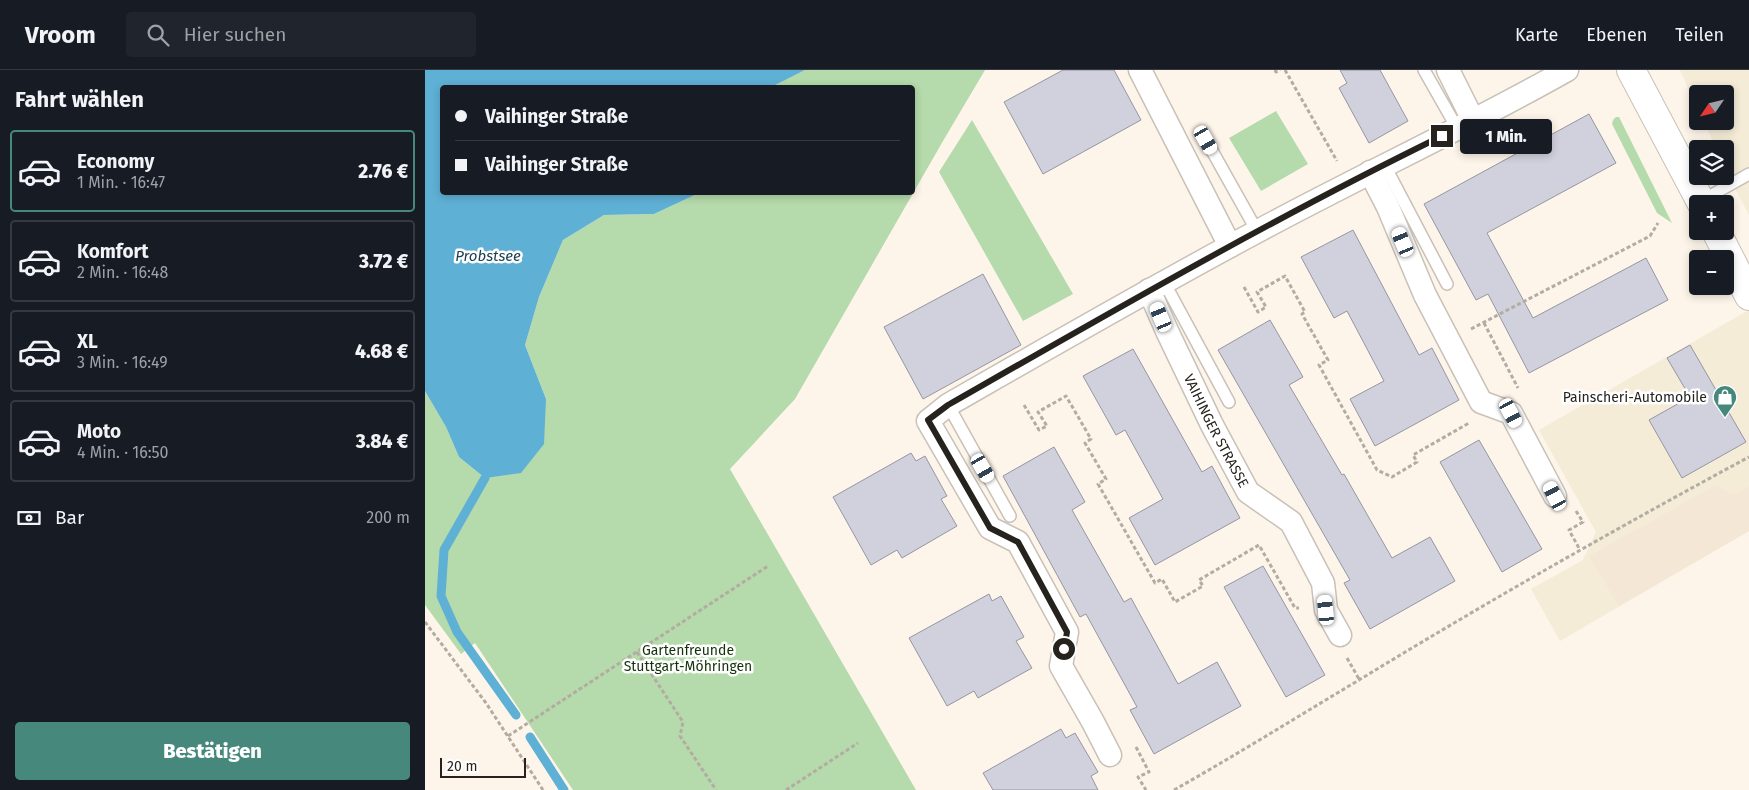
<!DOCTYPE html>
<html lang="de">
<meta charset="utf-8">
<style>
:root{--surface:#171b24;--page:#20242c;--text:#f1f3f6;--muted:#9ea1a6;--line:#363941;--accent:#46897c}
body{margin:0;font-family:"Fira Sans",sans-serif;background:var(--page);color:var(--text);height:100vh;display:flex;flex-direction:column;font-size:19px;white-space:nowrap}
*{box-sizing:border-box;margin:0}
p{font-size:16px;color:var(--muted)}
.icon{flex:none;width:28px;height:28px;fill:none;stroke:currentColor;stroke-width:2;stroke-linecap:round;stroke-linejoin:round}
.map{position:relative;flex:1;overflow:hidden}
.drawer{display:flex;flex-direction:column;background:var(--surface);width:425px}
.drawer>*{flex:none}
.banner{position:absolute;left:15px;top:15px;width:475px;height:110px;border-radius:5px;box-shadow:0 2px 8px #0003;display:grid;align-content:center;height:110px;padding:0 15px;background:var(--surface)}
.needle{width:32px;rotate:235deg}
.buttons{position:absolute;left:1264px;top:15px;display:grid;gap:10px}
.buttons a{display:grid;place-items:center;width:45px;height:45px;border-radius:5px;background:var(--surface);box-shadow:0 2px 8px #0003;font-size:25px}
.scale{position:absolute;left:15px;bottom:12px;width:86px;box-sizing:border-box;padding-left:5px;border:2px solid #26231f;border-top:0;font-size:14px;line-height:18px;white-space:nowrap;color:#26231f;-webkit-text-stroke:4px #fff;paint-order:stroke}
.end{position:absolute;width:22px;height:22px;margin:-11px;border:6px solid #26231f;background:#fff;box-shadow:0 0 0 2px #fff}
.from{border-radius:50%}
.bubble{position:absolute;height:35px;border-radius:5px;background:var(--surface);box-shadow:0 2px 8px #0003;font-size:16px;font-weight:800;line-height:35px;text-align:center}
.car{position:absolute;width:15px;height:30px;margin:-15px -8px;border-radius:6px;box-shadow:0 0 4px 1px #0007;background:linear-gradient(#fff 24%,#345 0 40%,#fff 0 76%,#345 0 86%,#fff 0)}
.banner b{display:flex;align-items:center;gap:18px;height:48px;font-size:19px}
.banner b+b{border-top:1px solid var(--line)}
.banner i{width:12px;height:12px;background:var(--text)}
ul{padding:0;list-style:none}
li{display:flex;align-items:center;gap:15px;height:82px;margin:0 10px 8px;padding:0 5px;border:2px solid var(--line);border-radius:5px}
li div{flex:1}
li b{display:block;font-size:19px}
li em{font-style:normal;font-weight:800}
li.active{border-color:var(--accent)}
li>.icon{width:45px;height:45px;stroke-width:1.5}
h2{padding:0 15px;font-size:22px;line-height:60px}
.pay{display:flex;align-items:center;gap:12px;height:55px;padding:0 15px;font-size:19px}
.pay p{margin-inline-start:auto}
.primary-button{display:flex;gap:10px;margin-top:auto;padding:10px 15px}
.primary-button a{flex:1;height:58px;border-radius:5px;background:var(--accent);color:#fff;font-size:20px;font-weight:800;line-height:58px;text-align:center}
header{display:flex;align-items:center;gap:30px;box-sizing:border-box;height:70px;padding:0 25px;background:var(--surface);border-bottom:1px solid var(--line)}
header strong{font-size:24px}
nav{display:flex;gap:28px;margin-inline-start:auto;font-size:18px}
.search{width:350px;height:45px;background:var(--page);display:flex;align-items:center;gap:12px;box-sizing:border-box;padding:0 18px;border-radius:5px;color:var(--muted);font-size:19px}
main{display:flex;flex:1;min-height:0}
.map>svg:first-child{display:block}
.commercial{fill:#f4ecd6}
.built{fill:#f4e7d6}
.green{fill:#b5daab}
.water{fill:#5fb0d5}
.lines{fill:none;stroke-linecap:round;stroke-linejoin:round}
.stream{stroke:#5fb0d5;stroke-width:9}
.building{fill:#d0d1dd;stroke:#9596a2}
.service-casing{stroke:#c9c1b7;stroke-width:14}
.minor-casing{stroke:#c9c1b7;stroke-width:25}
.secondary-casing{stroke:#c9c1b7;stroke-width:30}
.path{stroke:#b3aca3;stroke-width:3;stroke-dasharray:4 2.5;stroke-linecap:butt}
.service{stroke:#fff;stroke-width:11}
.minor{stroke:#fff;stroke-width:22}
.secondary{stroke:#fff;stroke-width:28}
.route{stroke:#26231f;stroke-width:6}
.labels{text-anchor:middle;stroke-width:5;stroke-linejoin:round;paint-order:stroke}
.poi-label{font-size:14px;fill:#26231f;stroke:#fff;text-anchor:end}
.street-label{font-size:14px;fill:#26231f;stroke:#fff}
.park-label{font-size:14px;fill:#133209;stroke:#fff}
.water-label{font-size:15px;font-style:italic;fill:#1d4151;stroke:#fff}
</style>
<header>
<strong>Vroom</strong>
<div class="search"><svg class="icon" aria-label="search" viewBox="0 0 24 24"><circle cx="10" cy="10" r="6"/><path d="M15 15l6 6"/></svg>Hier suchen</div>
<nav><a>Karte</a><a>Ebenen</a><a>Teilen</a></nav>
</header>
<main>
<section class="drawer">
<h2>Fahrt wählen</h2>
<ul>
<li class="active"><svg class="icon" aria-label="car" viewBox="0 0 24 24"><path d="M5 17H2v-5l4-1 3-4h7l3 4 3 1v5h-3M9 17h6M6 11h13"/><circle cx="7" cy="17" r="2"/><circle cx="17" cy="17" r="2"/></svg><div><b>Economy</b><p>1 Min. · 16:47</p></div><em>2.76 €</em></li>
<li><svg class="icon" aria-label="car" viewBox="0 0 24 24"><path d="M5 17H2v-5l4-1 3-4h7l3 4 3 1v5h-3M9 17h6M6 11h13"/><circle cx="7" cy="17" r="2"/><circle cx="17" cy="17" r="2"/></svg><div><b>Komfort</b><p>2 Min. · 16:48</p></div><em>3.72 €</em></li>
<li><svg class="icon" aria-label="car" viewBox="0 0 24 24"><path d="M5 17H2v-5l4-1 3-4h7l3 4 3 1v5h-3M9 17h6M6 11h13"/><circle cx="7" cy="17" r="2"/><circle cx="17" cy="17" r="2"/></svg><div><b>XL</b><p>3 Min. · 16:49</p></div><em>4.68 €</em></li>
<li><svg class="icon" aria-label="car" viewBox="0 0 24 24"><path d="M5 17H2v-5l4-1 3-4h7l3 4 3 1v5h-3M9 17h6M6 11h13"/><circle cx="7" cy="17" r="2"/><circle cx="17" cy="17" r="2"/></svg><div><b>Moto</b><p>4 Min. · 16:50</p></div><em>3.84 €</em></li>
</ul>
<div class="pay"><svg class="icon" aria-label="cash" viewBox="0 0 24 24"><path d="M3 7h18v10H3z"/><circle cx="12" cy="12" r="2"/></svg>Bar<p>200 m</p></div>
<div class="primary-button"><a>Bestätigen</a></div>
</section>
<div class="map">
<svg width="1324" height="720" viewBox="0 0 1324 720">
<rect width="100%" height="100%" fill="#fef5ea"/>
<path class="commercial" d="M 1255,0 L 1324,0 L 1324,145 L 1300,99 L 1300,79 L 1291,79 L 1279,51 L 1300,51 L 1300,24 L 1272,24 L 1272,37 Z
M 1324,240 L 1324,461 L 1135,571 L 1106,519 L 1158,490 L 1171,462 L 1114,360 Z"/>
<path class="built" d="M 1291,415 L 1308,425 L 1324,416 L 1324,461 L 1194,536 L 1164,486 Z"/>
<path class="green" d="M 380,0 L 560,0 L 518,71 L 370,329 L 305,399 L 491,720 L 148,720 L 50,573 L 36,584 L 0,535 L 0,321 L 21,357 L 34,387 L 60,408 L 121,329 L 100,275 L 114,227 L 138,170 L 179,145 L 229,144 L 274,123 L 488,122 L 488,18 L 344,17 Z
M 851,41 L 883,94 L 836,121 L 804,68 Z
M 1191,47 L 1194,47 L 1247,153 L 1232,143 L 1187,54 L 1188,50 Z
M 547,50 L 648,224 L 598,251 L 514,102 Z"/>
<path class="water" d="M 0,0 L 380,0 L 344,18 L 18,18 L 18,122 L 274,123 L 229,144 L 179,145 L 138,170 L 114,227 L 100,275 L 121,329 L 119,374 L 96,403 L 60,408 L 34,387 L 21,357 L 0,321 Z"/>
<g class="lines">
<path class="stream" d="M 60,408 L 19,480 L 16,526 L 32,562 L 91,645
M 105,667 L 139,720"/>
</g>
<path class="building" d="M 638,0 L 689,0 L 716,50 L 618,104 L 579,32 Z
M 915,0 L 955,0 L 983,51 L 944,73 L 914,18 L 922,13 Z
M 1164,44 L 1191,93 L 1062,163 L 1108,248 L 1221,188 L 1243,230 L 1104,303 L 1063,224 L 1051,230 L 999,134 Z
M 928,160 L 994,285 L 1007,278 L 1034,330 L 950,376 L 925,329 L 959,311 L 922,241 L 909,248 L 876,187 Z
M 558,204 L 596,275 L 498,329 L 459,257 Z
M 845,250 L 878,307 L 864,315 L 917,405 L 919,404 L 967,488 L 1005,467 L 1030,511 L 945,559 L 919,513 L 925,510 L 793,280 Z
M 1265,275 L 1321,372 L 1257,408 L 1224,350 L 1265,327 L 1242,288 Z
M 708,279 L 777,402 L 787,396 L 815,448 L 730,495 L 704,448 L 738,429 L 700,360 L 691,365 L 658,306 Z
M 1054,370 L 1117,479 L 1077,502 L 1015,392 Z
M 629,377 L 660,432 L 647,440 L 699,532 L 706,528 L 753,614 L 792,592 L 816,636 L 729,684 L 705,640 L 712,637 L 661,544 L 655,547 L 578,406 Z
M 486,383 L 491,391 L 500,386 L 522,426 L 516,429 L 532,456 L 477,488 L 472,480 L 446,495 L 408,427 Z
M 838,496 L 900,605 L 861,627 L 799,517 Z
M 564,524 L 567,531 L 576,526 L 599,567 L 591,571 L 607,598 L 553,628 L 549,621 L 522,636 L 484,568 Z
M 636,659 L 641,668 L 650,663 L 673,702 L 666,706 L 673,720 L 568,720 L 558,703 Z"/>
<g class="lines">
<g class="service-casing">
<path id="service" d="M 999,0 L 1032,58
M 781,70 L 832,161
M 959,94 L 1022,214
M 1276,131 L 1324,104
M 739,212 L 804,332
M 523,335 L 585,446"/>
</g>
<g class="minor-casing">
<g id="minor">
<path d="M 715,0 L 805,176"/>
<path d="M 1023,0 L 1048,50"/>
<path d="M 945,102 L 963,137 L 1000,225 L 1056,332 L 1086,343 L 1130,426"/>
<path id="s1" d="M 724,220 L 742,261 L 787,355 L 823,422 L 866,452 L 898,513 L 901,540 L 915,565"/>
<path d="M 685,685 L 668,652 L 636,596 L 642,562 L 593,472 L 565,458 L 503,351 L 523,335 C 626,276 728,217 833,161 C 935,106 1041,57 1142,0"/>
</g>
</g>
<g class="secondary-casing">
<path id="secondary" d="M 1206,0 L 1277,134
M 1291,161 L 1324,226"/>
</g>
<path class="path" d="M 850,0 L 851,2 L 855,0
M 860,0 L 912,91
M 819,217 L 833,242 L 841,237 L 832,222 L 860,206 L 880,242 L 877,244 L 903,290 L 894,295 L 952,400 L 967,407 L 992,392 L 988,385 L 1044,353
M 1059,253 L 1093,318
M 1046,259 L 1225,166 L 1233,153
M 599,335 L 614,360 L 622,356 L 613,342 L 641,326 L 666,369 L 660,373 L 681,409 L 673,414 L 730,513 L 737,509 L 750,532 L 778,516 L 774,510 L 834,475 L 870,538 L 874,538
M 1151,441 L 1158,452 L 1144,460 L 1155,480
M 0,552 L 61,633 L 118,720
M 212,582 L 258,652 L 255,666 L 291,720
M 922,588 L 934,609
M 83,666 L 343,496
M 711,677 L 724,702 L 713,707 L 721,720
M 361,720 L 433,673
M 749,720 C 811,685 872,647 934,610 C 1062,532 1192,458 1324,387"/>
<use href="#service" class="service"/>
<use href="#minor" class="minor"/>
<use href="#secondary" class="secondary"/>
</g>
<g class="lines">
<path class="route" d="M 639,579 L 642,562 L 593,472 L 565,458 L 503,350 L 523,335 C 686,242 849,148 1017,66"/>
</g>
<defs>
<g id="shop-pin" transform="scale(1.25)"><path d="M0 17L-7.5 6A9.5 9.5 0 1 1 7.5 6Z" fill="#46897c" stroke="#fff"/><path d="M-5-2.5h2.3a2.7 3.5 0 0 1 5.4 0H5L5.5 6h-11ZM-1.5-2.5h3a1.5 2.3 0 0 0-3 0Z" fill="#fff"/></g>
</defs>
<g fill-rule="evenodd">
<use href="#shop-pin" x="1300" y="327"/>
</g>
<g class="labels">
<g class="poi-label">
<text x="1282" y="332">Painscheri-Automobile</text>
</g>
<g class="street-label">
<text dy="5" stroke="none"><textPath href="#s1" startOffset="156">VAIHINGER STRASSE</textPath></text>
</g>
<g class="park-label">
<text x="263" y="585">Gartenfreunde<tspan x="263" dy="16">Stuttgart-Möhringen</tspan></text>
</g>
<g class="water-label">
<text x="63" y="191">Probstsee</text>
</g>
</g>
</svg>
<div class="buttons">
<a><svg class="needle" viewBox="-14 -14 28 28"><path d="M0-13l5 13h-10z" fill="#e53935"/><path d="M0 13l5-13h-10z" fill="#9ea1a6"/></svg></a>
<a><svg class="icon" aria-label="layers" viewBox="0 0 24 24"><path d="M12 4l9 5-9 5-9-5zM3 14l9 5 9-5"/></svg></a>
<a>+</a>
<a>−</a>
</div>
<div class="scale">20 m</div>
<i class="end from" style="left:639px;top:579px"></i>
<i class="end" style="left:1017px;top:66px"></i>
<div class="bubble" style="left:1035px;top:49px;width:92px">1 Min.</div>
<i class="car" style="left:781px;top:70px;rotate:150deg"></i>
<i class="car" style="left:978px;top:172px;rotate:337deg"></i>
<i class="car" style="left:736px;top:247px;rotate:337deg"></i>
<i class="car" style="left:1086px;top:343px;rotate:152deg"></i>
<i class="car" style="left:558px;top:398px;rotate:150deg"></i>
<i class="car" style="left:1130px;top:426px;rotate:332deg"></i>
<i class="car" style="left:901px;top:540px;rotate:354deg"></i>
<div class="banner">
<b><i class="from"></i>Vaihinger Straße</b>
<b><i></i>Vaihinger Straße</b>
</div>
</div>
</main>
